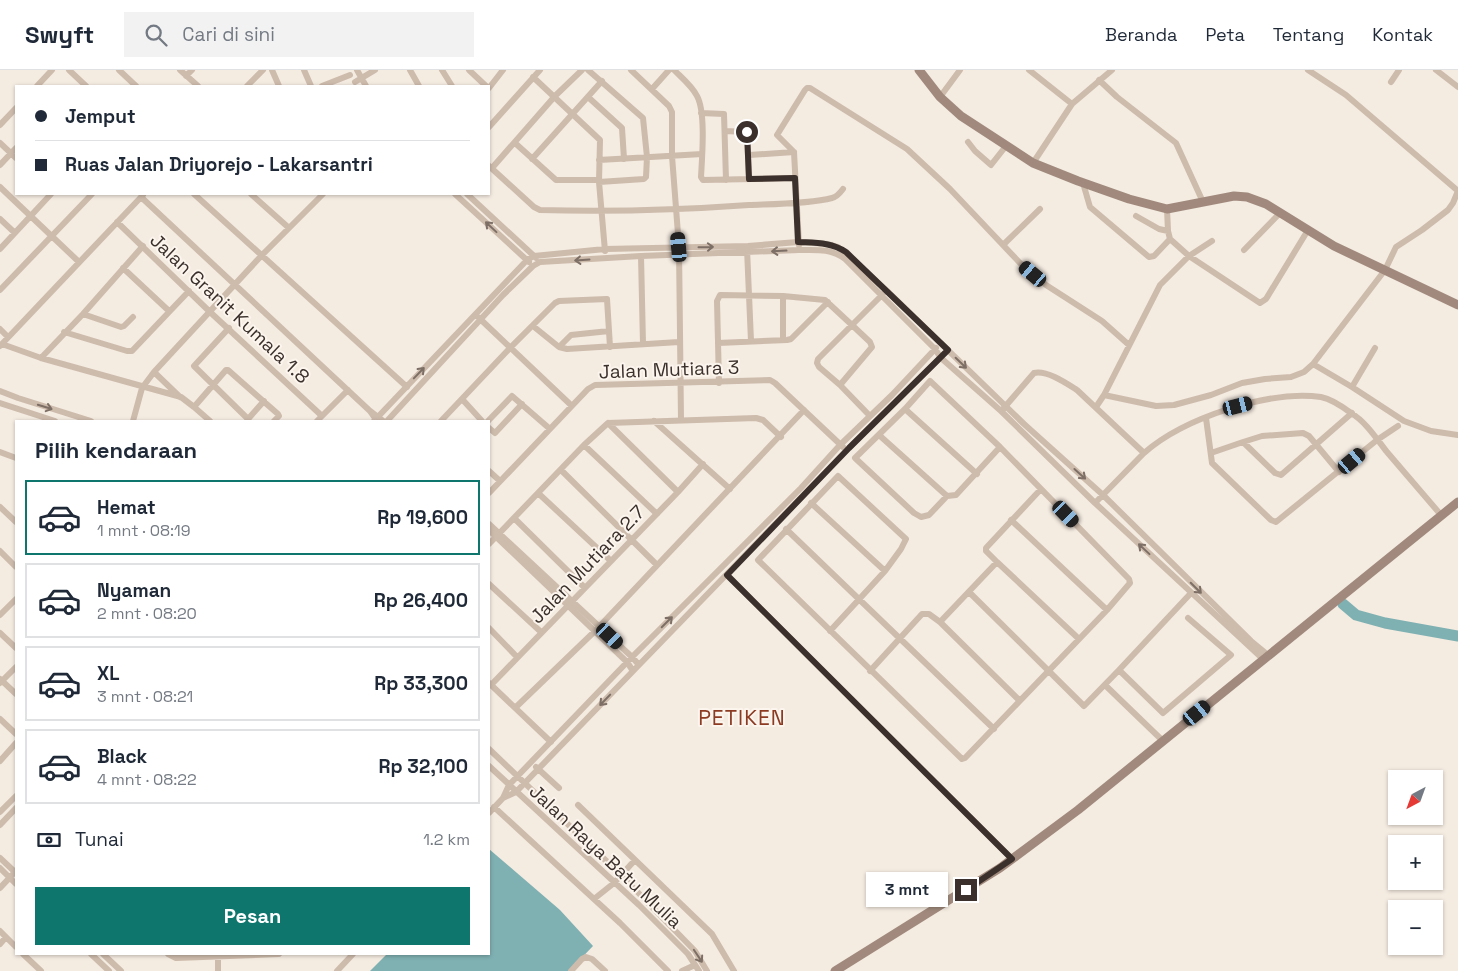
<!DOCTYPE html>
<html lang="id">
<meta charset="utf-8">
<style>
:root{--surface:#fff;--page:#f2f2f3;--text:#1f2937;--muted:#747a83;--line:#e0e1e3;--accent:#0f766e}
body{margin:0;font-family:"Space Grotesk",sans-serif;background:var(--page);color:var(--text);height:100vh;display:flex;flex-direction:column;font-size:19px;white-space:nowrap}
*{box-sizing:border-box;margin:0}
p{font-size:16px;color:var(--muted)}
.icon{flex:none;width:28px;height:28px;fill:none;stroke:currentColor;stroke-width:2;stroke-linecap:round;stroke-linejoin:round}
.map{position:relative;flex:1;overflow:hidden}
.details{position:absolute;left:15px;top:350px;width:475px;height:535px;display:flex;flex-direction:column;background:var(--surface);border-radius:0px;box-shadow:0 1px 4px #0004}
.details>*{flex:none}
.top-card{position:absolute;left:15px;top:15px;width:475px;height:110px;border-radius:0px;box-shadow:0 1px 4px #0004;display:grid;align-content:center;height:110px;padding:0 20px;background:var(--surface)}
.needle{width:32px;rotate:221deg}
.buttons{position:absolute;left:1388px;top:700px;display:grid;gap:10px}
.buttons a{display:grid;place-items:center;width:55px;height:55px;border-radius:0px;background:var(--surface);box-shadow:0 1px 4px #0004;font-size:25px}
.end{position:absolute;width:22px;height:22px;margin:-11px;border:6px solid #3b302b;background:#fff;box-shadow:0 0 0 2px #fff}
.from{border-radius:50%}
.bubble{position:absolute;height:35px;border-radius:0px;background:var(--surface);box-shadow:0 1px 4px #0004;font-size:16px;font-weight:600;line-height:35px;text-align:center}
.car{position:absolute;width:15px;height:30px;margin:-15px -8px;border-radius:6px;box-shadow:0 0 4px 1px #0007;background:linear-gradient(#222 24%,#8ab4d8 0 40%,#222 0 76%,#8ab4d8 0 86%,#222 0)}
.top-card b{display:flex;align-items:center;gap:18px;height:48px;font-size:19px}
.top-card b+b{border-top:1px solid var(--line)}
.top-card i{width:12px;height:12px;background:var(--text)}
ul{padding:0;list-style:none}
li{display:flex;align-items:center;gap:15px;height:75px;margin:0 10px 8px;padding:0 10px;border:2px solid var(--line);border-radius:0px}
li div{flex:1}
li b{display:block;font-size:19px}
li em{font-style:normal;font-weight:600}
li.current{border-color:var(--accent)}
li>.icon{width:45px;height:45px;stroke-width:1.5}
h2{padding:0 20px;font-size:22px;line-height:60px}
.pay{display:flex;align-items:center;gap:12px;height:55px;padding:0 20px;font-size:19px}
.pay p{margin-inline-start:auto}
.action{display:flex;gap:10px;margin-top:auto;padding:10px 20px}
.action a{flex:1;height:58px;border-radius:0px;background:var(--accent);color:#fff;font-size:20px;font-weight:600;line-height:58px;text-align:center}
header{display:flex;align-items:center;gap:30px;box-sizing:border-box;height:70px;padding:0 25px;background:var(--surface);border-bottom:1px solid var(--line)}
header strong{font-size:24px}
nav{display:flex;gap:28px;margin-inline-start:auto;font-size:18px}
.search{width:350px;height:45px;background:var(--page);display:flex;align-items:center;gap:12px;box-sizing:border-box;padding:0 18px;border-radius:0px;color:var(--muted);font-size:19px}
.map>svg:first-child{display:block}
.water{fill:#7fb0b2}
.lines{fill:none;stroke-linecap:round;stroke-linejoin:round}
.river{stroke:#7fb0b2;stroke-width:11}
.street{stroke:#cdbbac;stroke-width:6}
.secondary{stroke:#a18a7d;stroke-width:9}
.oneway{stroke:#7d6f65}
.route{stroke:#3b302b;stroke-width:6}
.labels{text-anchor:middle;stroke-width:4;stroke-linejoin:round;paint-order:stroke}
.street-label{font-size:19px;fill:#3b302b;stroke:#fbf5ee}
.quarter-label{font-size:21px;letter-spacing:1px;fill:#8c3b22;stroke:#fbf5ee}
</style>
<header>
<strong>Swyft</strong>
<div class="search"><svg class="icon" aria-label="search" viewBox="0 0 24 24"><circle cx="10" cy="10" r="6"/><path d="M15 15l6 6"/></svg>Cari di sini</div>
<nav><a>Beranda</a><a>Peta</a><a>Tentang</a><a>Kontak</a></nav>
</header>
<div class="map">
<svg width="1458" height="901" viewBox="0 0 1458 901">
<rect width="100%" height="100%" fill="#f4ebe1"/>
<path class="water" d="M 489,779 L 560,840 L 593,876 L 569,901 L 370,901 L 387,884 L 489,884 Z"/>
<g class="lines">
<path class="river" d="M 1343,534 L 1356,545 L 1385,553 L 1458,566"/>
<path class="street" d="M 69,0 L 86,16
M 119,0 L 136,16
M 180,0 L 198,16
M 272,0 L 279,16
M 304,0 L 311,16
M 357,0 L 366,16
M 410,0 L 419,16
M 442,0 L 452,16
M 469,0 L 486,16
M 588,0 L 643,48 L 647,87 L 646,107 L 644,109 L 599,112
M 631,0 L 669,36 L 672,42 L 672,86 L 679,177 L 681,349
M 674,0 C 682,8 692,16 697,26 C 706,42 702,88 701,107 L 703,110 L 795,108
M 1029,0 L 1072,34
M 1308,0 L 1346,25 L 1458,121
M 1436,0 L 1458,17
M 186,6 L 192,0
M 533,7 L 600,70 L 599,112 L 605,181
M 1099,10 L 1117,27 L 1176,73 L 1203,132
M 355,12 L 375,0
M 1391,12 L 1399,0
M 37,16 L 52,0
M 247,16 L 263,0
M 322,16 L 350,5
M 489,18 L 503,0
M 652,19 L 669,0
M 588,27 L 622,58 L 624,89
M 940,27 L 960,0
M 701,43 L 724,44 L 726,110
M 0,55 L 16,38
M 489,57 L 540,0
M 725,61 L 747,62 L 749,109
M 968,72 L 975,81 L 991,95 L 1006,76
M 0,73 L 16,88
M 515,73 L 556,110 L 599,110
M 794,82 L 777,65 L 805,20 L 807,18 L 810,18 L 907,79 L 950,119 L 1020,193 L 1046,215 L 1102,251 L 1129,275
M 749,85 L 794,82 L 799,175
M 532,89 L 602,11
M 599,90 L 702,84
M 1033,93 L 1072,34 L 1112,0
M 0,95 L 16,78
M 489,96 L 534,137 L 540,140 C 610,142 679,140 749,135 C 773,134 809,134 832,128 C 837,127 840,123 843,119
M 492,98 L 555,26 L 582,0
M 1083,113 L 1090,137 L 1149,187 L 1154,186 L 1170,169
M 0,117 L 79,192
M 194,124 L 407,317
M 251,124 L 289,158
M 455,124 L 529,192
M 467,124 L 534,186 L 605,179 L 748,176 L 798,172 L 828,174 L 838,177 L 887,221 L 1024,354 L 1103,425 L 1251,571 L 1268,585
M 141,127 L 370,341
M 1167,139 L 1168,161 L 1170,169 L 1189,186 L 1260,233 L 1266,229 L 1308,160
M 1136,146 L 1159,159 L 1168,161
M 0,149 L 15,163
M 117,152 L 210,242 L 322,346
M 1212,171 L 1189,186 L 1160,215 L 1104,325 L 1156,336 L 1174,335 L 1211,325 L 1242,313 L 1265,309 L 1291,307 L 1304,302 L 1313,294 L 1385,200 L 1396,177 L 1422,160 L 1448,140 L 1453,133 L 1458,121
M 1003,175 L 1040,139
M 0,179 L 51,124
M 747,179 L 751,271
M 1244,180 L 1281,142
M 641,186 L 643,274
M 123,198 L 169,241
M 0,220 L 92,124
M 83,244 L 121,257 L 124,256 L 133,247
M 478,247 L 572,336
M 533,256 L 559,277 L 567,279 L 679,272
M 229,258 L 194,296 L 247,348 L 249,348 L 264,331
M 0,259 L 8,267
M 64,262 L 127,281 L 132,281 L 189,221
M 783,269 L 783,226
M 718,273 L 787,270 L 791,269 L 828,232
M 2,274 L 41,288 L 181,327 L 194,337 L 210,351
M 0,276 L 143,125
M 559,277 L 571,265 L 609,261
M 41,288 L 83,244 L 143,176
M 1313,294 L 1352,317 L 1404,351 L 1431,361 L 1458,365
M 154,302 L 180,327
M 719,313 L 717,231 L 720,225 L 783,226 L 825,230 L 853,256 L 870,272 L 872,277 L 840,315 L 819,297 L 817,293 L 818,289 L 884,223
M 840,315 L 870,346
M 1352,317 L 1375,278
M 0,321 L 18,328 L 91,351
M 462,329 L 482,351
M 0,333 L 55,351
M 194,337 L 226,300 L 228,300 L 278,344 L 279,346 L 274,351
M 1096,337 L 1104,325
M 905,339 L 977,404
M 1003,339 L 1034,303 C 1047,300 1066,313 1077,320 L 1144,383 L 1095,433
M 1206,348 L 1212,393 L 1271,450 L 1276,452 L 1377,370 L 1398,356
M 133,351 L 142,318 L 154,302 L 262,185 L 323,124
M 317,351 L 348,320
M 374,351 L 527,190 L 534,186 L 536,188
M 377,351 L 370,341 L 383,351
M 387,351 L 503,225 L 533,196 L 540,192 L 641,186 L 799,180 C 815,180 831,178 845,189 L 935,279 L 941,288 L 1001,341 L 1095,433 L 1263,589
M 441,351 L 510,278 L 555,233 L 559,231 L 607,229 L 610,277
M 488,351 L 512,326 L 550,359
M 654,351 L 730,419
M 608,353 L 678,422
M 489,358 L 495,363 L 522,334
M 879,365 L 947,426
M 1243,372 L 1262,366 L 1303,363 L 1309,366 L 1339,402
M 584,375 L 657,444
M 0,382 L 16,388
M 1144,383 C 1184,348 1268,320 1321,327 C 1331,329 1343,337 1351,343 C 1366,352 1376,368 1387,382 C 1405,403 1423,424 1441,445
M 1211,383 L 1243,372 L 1275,403 L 1281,405 L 1352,343
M 561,400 L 657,495
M 489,401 L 500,411
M 489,423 L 588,319 L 595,315 L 770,310 L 775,313 L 843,377
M 538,423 L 611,491
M 811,433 L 885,501
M 0,437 L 16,452
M 514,448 L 585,518
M 1011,450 L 1107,540
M 489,454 L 632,587 L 639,595
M 786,459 L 994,659
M 489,460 L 627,592 L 633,601
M 489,474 L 584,375 L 608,353 L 756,348 L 763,350 L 781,367
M 0,481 L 16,497
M 997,492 L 1079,569
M 727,505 L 1012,789
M 489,514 L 541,562
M 969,522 L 1084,636 L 1119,600 L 1163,643 L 1231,585 L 1188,548
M 0,545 L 16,529
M 940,552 L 1020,631
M 489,558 L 517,587
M 830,561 L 885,501 L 901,479 L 906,469 L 838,406 L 758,490 L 962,689 L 965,688 L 1107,540 L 1130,513 L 1129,509 L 1000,377 L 930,311 L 905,339 L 855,388 L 914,443 L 921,447 L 929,445 L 947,426 L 956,425 L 1000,377
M 0,563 L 16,578
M 1119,600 L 1191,523
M 870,601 L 922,544 L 929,544 L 940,552 L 997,492 L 986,481 L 986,478 L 1041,419
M 0,609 L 16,624
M 0,613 L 16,597
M 489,613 L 551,672
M 491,615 L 678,422 L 703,394
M 1105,615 L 1163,671
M 515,638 L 595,561 L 804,340
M 0,649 L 16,664
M 489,679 L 621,805 L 695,881 L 707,901
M 0,691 L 16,673
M 489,696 L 639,835 L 688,884 L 699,901
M 536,697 L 559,718
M 503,728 L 516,722 L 849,378 L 942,286
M 578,735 L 712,864 L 734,901
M 494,737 L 620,853 L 668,901
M 0,742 L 16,726
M 489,743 L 503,728 L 509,715 L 632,587 L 801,418 L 840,375 L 892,325 L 936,278
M 0,755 L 16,738
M 0,788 L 16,803
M 0,798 L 16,814
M 0,818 L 15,802
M 594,829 L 614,813 L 635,790
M 0,861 L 16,877
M 0,874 L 6,867
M 23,884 L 41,901
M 91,884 L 109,901
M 103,884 L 121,901
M 168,884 L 176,888 L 279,884
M 218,886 L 218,901
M 337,901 L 353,884
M 571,901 L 582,889 L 586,887 L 592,889 L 605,901
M 682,901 L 695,895"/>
<path class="secondary" d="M 919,0 L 940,27 L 961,46 L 1033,93 L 1078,111 L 1129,129 L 1167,139 L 1234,126 L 1247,127 L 1266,134 L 1334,176 L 1458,235
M 835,901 L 1000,798 L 1078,740 L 1458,432"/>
</g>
<defs><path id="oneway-shaft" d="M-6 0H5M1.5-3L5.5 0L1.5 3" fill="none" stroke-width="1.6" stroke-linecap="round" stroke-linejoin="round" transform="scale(1.25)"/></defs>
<g class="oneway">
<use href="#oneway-shaft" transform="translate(491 157) rotate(-137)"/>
<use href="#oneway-shaft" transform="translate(706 177) rotate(-1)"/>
<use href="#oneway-shaft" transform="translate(779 181) rotate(177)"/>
<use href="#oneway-shaft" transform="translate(582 190) rotate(176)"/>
<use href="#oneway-shaft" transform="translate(961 293) rotate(44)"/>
<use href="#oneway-shaft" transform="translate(419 303) rotate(-46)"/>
<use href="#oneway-shaft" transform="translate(45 337) rotate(17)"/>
<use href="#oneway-shaft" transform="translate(1080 404) rotate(42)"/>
<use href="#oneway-shaft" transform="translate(1144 479) rotate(-137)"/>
<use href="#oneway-shaft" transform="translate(1196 518) rotate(45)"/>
<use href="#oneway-shaft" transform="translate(667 552) rotate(-45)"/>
<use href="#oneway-shaft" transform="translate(605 630) rotate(134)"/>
<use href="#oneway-shaft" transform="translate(698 886) rotate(56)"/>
</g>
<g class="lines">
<path class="route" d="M 747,62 L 749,109 L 795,108 L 798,172 C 815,173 831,172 846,182 L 948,280 L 849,378 L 727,505 L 1012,789 L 966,820"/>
</g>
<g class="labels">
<g class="street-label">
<text transform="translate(230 238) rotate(43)" y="7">Jalan Granit Kumala 1.8</text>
<text transform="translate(669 299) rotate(-2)" y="7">Jalan Mutiara 3</text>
<text transform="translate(587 494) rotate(-46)" y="7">Jalan Mutiara 2.7</text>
<text transform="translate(606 786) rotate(43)" y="7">Jalan Raya Batu Mulia</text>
</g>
<g class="quarter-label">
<text x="742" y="655">PETIKEN</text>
</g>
</g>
</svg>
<div class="buttons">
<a><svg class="needle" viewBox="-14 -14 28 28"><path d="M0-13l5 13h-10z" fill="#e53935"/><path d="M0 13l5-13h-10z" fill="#747a83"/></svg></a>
<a>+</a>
<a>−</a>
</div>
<i class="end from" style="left:747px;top:62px"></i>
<i class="end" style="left:966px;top:820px"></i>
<div class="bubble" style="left:866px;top:802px;width:82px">3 mnt</div>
<i class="car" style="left:679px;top:177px;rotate:355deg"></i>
<i class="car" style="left:1033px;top:204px;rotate:310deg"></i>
<i class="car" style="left:1238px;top:336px;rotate:76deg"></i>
<i class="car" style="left:1352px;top:391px;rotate:50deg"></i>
<i class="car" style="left:1066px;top:444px;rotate:136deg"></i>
<i class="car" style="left:610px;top:566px;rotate:133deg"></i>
<i class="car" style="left:1197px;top:643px;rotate:51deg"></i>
<div class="top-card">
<b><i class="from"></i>Jemput</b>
<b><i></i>Ruas Jalan Driyorejo - Lakarsantri</b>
</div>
<section class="details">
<h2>Pilih kendaraan</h2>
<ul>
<li class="current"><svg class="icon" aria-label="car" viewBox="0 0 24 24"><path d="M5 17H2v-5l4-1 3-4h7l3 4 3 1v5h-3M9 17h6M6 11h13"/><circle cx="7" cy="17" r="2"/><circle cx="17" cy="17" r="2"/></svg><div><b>Hemat</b><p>1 mnt · 08:19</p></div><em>Rp 19,600</em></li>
<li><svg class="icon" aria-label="car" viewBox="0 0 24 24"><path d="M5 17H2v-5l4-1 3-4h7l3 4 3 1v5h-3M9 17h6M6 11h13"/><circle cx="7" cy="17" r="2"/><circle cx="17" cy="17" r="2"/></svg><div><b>Nyaman</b><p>2 mnt · 08:20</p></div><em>Rp 26,400</em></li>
<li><svg class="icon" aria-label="car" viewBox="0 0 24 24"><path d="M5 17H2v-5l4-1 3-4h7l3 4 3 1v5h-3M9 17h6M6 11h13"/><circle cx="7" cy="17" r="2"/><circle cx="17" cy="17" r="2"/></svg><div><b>XL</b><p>3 mnt · 08:21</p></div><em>Rp 33,300</em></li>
<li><svg class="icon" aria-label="car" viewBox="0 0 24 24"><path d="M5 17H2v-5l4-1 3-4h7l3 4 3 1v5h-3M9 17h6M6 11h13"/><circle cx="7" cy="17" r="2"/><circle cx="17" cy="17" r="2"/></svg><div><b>Black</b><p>4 mnt · 08:22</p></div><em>Rp 32,100</em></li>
</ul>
<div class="pay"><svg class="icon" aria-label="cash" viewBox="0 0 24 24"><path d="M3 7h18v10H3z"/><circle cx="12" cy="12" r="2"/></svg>Tunai<p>1.2 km</p></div>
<div class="action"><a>Pesan</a></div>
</section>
</div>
